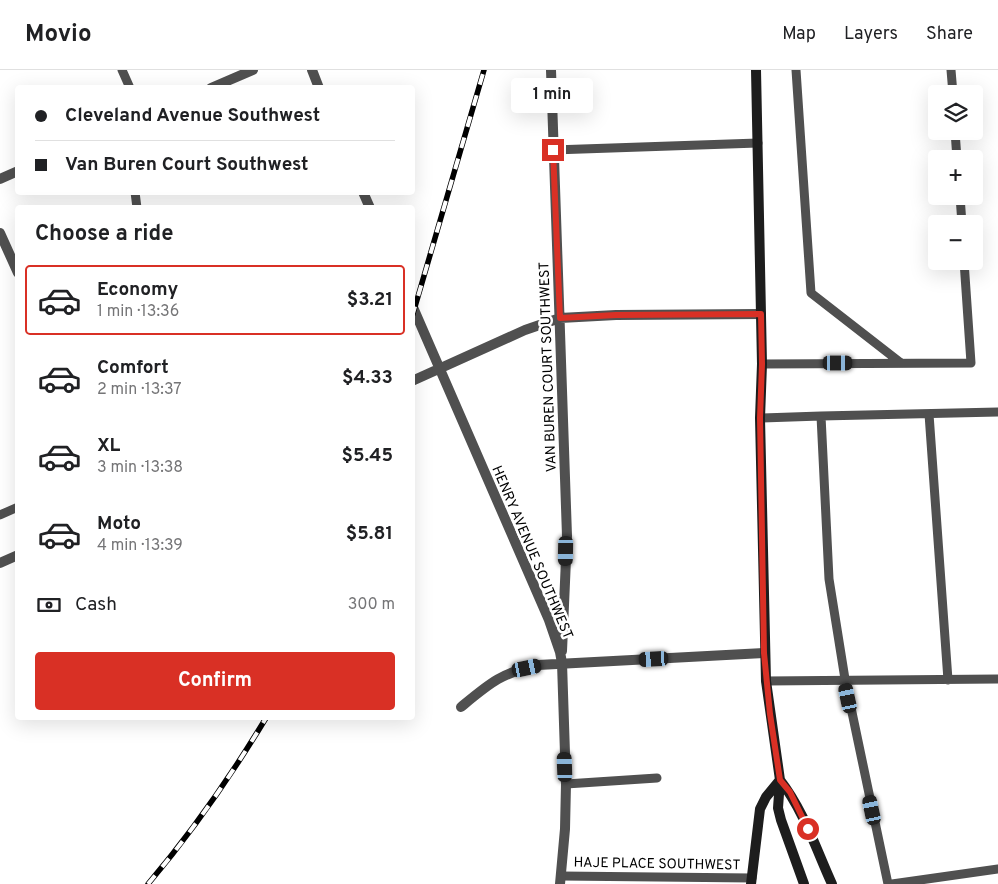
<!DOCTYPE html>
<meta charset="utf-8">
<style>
:root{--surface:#fff;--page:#f2f2f2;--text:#202124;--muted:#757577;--line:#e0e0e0;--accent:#d93025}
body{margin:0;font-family:Overpass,sans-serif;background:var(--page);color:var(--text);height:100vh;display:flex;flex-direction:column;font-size:19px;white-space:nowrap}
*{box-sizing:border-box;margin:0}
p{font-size:16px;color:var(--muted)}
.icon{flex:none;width:28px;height:28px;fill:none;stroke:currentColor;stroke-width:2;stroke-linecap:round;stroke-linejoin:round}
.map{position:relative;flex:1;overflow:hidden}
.drawer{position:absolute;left:15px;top:135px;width:400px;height:515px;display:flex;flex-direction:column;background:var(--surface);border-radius:5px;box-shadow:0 5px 20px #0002}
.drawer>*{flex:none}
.top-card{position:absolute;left:15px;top:15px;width:400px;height:110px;border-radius:5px;box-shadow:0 5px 20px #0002;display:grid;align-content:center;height:110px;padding:0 20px;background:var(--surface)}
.controls{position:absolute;left:928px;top:15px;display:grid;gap:10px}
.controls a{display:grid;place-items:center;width:55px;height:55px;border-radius:5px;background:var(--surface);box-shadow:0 5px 20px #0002;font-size:25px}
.end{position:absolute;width:22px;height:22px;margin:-11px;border:6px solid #d93025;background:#fff;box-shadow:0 0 0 2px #fff}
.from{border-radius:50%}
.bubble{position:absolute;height:35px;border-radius:5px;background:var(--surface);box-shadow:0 5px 20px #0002;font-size:16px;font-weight:700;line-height:35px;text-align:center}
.car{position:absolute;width:15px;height:30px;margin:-15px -8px;border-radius:6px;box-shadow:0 0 4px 1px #0007;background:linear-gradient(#222 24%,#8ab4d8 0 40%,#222 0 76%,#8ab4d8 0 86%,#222 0)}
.top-card b{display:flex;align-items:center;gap:18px;height:48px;font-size:19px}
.top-card b+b{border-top:1px solid var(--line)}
.top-card i{width:12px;height:12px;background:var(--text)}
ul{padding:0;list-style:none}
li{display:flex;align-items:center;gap:15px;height:70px;margin:0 10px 8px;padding:0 10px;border:2px solid transparent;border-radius:5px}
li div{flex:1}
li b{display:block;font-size:19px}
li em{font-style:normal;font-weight:700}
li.on{border-color:var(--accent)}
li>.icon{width:45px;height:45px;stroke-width:1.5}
h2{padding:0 20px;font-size:22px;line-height:60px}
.pay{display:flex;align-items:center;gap:12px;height:55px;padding:0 20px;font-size:19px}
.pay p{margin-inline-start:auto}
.primary-button{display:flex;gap:10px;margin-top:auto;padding:10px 20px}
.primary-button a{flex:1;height:58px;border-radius:5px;background:var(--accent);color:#fff;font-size:20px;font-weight:700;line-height:58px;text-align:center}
header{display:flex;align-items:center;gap:30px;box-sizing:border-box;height:70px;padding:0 25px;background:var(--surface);border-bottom:1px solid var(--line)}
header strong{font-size:24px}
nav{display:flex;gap:28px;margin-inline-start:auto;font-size:18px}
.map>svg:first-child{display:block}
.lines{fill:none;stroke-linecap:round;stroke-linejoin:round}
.service{stroke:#505050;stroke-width:9}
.minor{stroke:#505050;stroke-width:10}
.secondary{stroke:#1d1d1d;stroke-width:10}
.rail-casing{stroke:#000;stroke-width:5.5}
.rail{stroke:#fff;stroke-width:4;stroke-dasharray:11;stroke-linecap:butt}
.route{stroke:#d93025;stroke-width:6}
.labels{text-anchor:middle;stroke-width:5;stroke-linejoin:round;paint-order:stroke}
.street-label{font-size:14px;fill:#000;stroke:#fff}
</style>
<header>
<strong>Movio</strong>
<nav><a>Map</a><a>Layers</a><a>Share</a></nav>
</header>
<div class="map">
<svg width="998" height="814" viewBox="0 0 998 814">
<rect width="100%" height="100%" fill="#fff"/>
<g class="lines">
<path class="service" d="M 122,0 L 130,18
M 796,0 L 811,223 L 901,293
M 951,0 L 953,24
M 955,61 L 957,89
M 553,80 L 758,73
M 135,122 L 137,138
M 960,126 L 962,154
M 762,294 L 971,293 L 964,191
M 929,344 L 948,610
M 821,346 L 998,342
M 760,348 L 821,346 L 829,509 L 845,609 L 888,814
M 0,445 L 18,437
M 766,611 L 998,609
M 566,714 L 657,708
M 561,806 L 752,808
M 892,814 L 998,799"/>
<path class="minor" d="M 312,0 L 319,18
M 551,0 L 567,466 L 562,581
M 211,18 L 253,0
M 0,109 L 18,101
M 363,122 L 370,138
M 0,163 L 18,203
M 412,235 L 549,550 L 560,582 L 562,593 L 566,714 L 565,759 L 560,814
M 412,311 L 525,260 L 560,248 L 616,245 L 761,244
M 0,493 L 18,485
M 461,637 C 490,613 501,603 538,595 L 764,583"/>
<path class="secondary" d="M 756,0 L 762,294 L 760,348 L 766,611 L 780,710 L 778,738 L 781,750 L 804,814
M 780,710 C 804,741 816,779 832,814
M 751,814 L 760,739 L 766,727 L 780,710"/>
<g class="rail-casing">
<path id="rail" d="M 412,247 L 484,0
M 148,814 C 192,762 231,706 266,648"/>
</g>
<use href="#rail" class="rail"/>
</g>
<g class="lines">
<path class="route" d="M 553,80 L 560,248 L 616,245 L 761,244 L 762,294 L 760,348 L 764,583 L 770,644 L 780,710 L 790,722 L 808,759"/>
</g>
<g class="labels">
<g class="street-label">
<text transform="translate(547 297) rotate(-92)" y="5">VAN BUREN COURT SOUTHWEST</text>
<text transform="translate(533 482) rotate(67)" y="5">HENRY AVENUE SOUTHWEST</text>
<text transform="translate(657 793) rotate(1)" y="5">HAJE PLACE SOUTHWEST</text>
</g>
</g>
</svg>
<div class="controls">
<a><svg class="icon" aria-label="layers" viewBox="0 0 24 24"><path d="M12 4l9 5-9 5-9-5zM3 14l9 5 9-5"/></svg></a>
<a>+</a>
<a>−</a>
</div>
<i class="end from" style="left:808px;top:759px"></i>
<i class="end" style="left:553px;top:80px"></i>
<div class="bubble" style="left:511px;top:8px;width:82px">1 min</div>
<i class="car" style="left:838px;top:293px;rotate:90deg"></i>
<i class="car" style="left:566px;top:481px;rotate:181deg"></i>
<i class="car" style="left:654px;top:589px;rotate:267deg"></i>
<i class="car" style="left:527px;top:598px;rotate:78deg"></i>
<i class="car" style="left:848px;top:628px;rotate:348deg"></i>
<i class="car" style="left:565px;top:697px;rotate:358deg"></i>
<i class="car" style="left:872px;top:740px;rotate:348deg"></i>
<div class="top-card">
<b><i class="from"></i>Cleveland Avenue Southwest</b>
<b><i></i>Van Buren Court Southwest</b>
</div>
<section class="drawer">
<h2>Choose a ride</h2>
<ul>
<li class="on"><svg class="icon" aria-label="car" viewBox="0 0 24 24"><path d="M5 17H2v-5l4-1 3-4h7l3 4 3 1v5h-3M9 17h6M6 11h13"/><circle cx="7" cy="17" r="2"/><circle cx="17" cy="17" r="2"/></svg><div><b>Economy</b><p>1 min · 13:36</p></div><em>$3.21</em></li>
<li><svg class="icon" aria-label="car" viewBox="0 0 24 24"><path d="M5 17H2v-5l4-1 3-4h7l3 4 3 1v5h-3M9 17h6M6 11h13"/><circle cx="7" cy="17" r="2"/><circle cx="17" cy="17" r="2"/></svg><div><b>Comfort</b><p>2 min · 13:37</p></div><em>$4.33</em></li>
<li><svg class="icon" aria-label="car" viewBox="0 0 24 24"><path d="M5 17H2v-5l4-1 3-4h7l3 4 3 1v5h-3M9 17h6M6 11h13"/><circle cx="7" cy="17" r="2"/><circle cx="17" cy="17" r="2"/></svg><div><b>XL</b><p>3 min · 13:38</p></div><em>$5.45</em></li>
<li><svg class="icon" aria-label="car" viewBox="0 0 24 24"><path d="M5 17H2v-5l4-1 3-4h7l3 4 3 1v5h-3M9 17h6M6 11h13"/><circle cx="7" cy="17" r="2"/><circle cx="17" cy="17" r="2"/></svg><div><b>Moto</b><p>4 min · 13:39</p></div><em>$5.81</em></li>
</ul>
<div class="pay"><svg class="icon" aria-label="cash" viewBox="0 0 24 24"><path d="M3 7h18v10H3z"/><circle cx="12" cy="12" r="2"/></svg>Cash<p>300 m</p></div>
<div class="primary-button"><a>Confirm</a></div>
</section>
</div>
